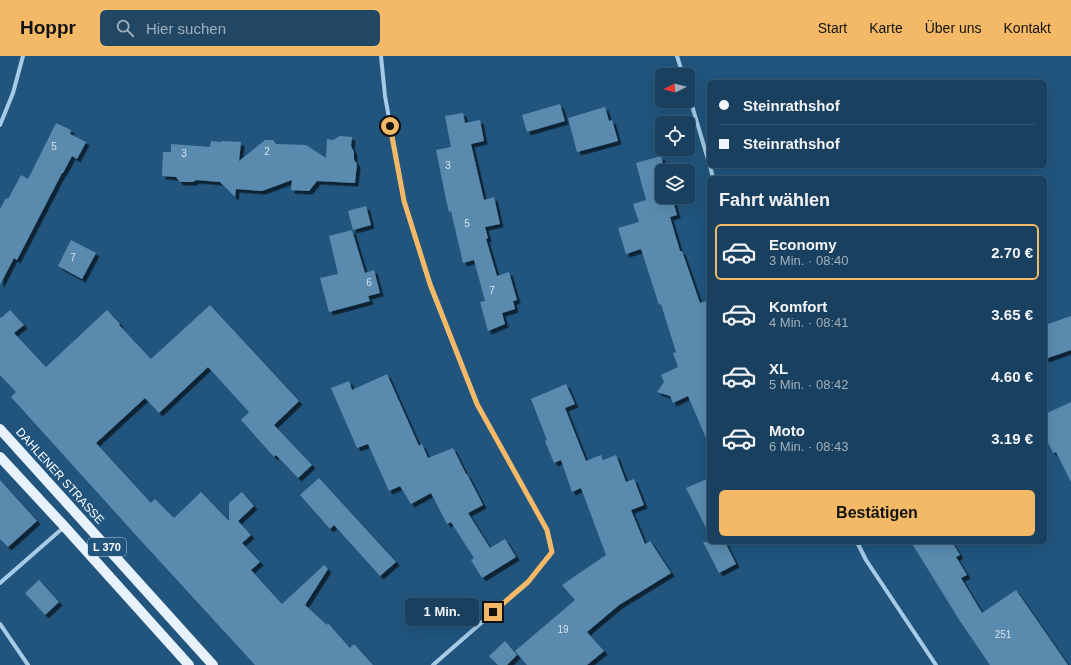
<!DOCTYPE html>
<html lang="de">
<meta charset="utf-8">
<style>
:root{--surface:#19405e;--page:#224764;--text:#f1f3f6;--muted:#9fafbc;--line:#375973;--accent:#f3b967}
body{margin:0;font-family:Helvetica,sans-serif;background:var(--page);color:var(--text);height:100vh;display:flex;flex-direction:column;font-size:15px;white-space:nowrap}
*{box-sizing:border-box;margin:0}
p{font-size:13px;color:var(--muted)}
.icon{flex:none;width:22px;height:22px;fill:none;stroke:currentColor;stroke-width:2;stroke-linecap:round;stroke-linejoin:round}
.map{position:relative;flex:1;overflow:hidden}
.details{position:absolute;left:707px;top:120px;width:340px;height:368px;display:flex;flex-direction:column;background:var(--surface);border-radius:6px;box-shadow:0 4px 16px #0002,0 0 0 1px var(--line)}
.details>*{flex:none}
.top-card{position:absolute;left:707px;top:24px;width:340px;height:88px;border-radius:6px;box-shadow:0 4px 16px #0002,0 0 0 1px var(--line);display:grid;align-content:center;height:88px;padding:0 12px;background:var(--surface)}
.needle{width:26px;rotate:264deg}
.tools{position:absolute;left:655px;top:12px;display:grid;gap:8px}
.tools a{display:grid;place-items:center;width:40px;height:40px;border-radius:6px;background:var(--surface);box-shadow:0 4px 16px #0002,0 0 0 1px var(--line);font-size:20px}
.end{position:absolute;width:18px;height:18px;margin:-9px;border:5px solid #f3b967;background:#111;box-shadow:0 0 0 2px #111}
.from{border-radius:50%}
.bubble{position:absolute;height:28px;border-radius:6px;background:var(--surface);box-shadow:0 4px 16px #0002,0 0 0 1px var(--line);font-size:13px;font-weight:600;line-height:28px;text-align:center}
.top-card b{display:flex;align-items:center;gap:14px;height:38px;font-size:15px}
.top-card b+b{border-top:1px solid var(--line)}
.top-card i{width:10px;height:10px;background:var(--text)}
ul{padding:0;list-style:none}
li{display:flex;align-items:center;gap:12px;height:56px;margin:0 8px 6px;padding:0 4px;border:2px solid transparent;border-radius:6px}
li div{flex:1}
li b{display:block;font-size:15px}
li em{font-style:normal;font-weight:600}
li.on{border-color:var(--accent)}
li>.icon{width:36px;height:36px;stroke-width:1.5}
h2{padding:0 12px;font-size:18px;line-height:48px}
.primary-button{display:flex;gap:8px;margin-top:auto;padding:8px 12px}
.primary-button a{flex:1;height:46px;border-radius:6px;background:var(--accent);color:#111;font-size:16px;font-weight:600;line-height:46px;text-align:center}
header{display:flex;align-items:center;gap:24px;box-sizing:border-box;height:56px;padding:0 20px;background:var(--accent);color:#111}
header strong{font-size:19px}
nav{display:flex;gap:22px;margin-inline-start:auto;font-size:14px}
.search{width:280px;height:36px;background:var(--page);display:flex;align-items:center;gap:10px;box-sizing:border-box;padding:0 14px;border-radius:6px;color:var(--muted);font-size:15px}
.map>svg:first-child{display:block}
.building{fill:#5a8baf;filter:url(#shadow)}
.lines{fill:none;stroke-linecap:round;stroke-linejoin:round}
.street{stroke:#a5cbe7;stroke-width:4}
.primary{stroke:#e7f2fd;stroke-width:10}
.route{stroke:#f3b967;stroke-width:5}
.labels{text-anchor:middle;stroke-width:3.5;stroke-linejoin:round;paint-order:stroke}
.number-label{font-size:10px;fill:#d6e2eb}
.shield{fill:#21557e;stroke:#bcccd8;stroke-width:1}
.shield-label{font-size:11px;font-weight:bold;fill:#fff}
.street-label{font-size:12px;fill:#fff;stroke:#21557e}
</style>
<header>
<strong>Hoppr</strong>
<div class="search"><svg class="icon" aria-label="search" viewBox="0 0 24 24"><circle cx="10" cy="10" r="6"/><path d="M15 15l6 6"/></svg>Hier suchen</div>
<nav><a>Start</a><a>Karte</a><a>Über uns</a><a>Kontakt</a></nav>
</header>
<div class="map">
<svg width="1071" height="609" viewBox="0 0 1071 609">
<defs>
<filter id="shadow"><feDropShadow dx="3.5" dy="3.5" stdDeviation="0" flood-color="#0009"/></filter>
</defs>
<rect width="100%" height="100%" fill="#21557e"/>
<path class="building" d="M 560,48 L 565,65 L 527,76 L 522,59 Z
M 605,51 L 609,65 L 612,64 L 618,85 L 577,96 L 568,62 Z
M 463,57 L 465,67 L 480,64 L 484,85 L 471,88 L 484,144 L 494,141 L 500,168 L 485,171 L 488,182 L 486,183 L 497,220 L 509,216 L 517,244 L 513,245 L 515,253 L 502,257 L 505,268 L 488,275 L 480,246 L 485,245 L 474,204 L 463,207 L 451,155 L 449,156 L 447,148 L 436,94 L 451,91 L 445,60 Z
M 56,67 L 71,74 L 70,78 L 86,86 L 77,103 L 72,100 L 63,117 L 62,117 L 17,204 L 14,202 L 0,229 L 0,153 L 6,142 L 8,143 L 21,119 L 28,123 Z
M 340,80 L 352,81 L 351,90 L 354,96 L 354,104 L 357,108 L 355,127 L 317,125 L 309,135 L 291,134 L 292,124 L 262,135 L 236,133 L 235,141 L 220,126 L 196,124 L 193,126 L 180,126 L 176,121 L 162,120 L 163,96 L 171,96 L 171,88 L 210,91 L 211,85 L 221,86 L 221,85 L 241,86 L 239,105 L 265,84 L 273,84 L 276,88 L 306,89 L 326,102 L 327,83 L 333,84 Z
M 661,100 L 665,115 L 662,115 L 662,141 L 672,141 L 677,159 L 670,161 L 680,195 L 682,195 L 700,247 L 709,244 L 709,389 L 688,340 L 673,347 L 670,340 L 657,336 L 664,326 L 661,319 L 678,311 L 673,297 L 676,296 L 661,248 L 659,249 L 641,193 L 626,198 L 618,172 L 639,166 L 633,148 L 646,144 L 636,107 Z
M 366,150 L 371,169 L 353,174 L 348,155 Z
M 352,174 L 365,217 L 374,214 L 380,237 L 368,240 L 370,245 L 329,256 L 320,222 L 338,218 L 329,180 Z
M 71,184 L 96,197 L 82,223 L 58,210 Z
M 210,249 L 299,345 L 274,369 L 312,409 L 298,422 L 276,399 L 274,401 L 241,364 L 249,356 L 208,311 L 159,357 L 145,342 L 96,387 L 151,447 L 155,443 L 174,462 L 201,436 L 229,465 L 229,447 L 242,436 L 254,450 L 238,465 L 251,479 L 242,487 L 260,506 L 251,514 L 282,548 L 324,509 L 328,513 L 305,549 L 327,569 L 328,567 L 350,592 L 354,588 L 373,609 L 255,609 L 143,487 L 11,341 L 16,336 L 0,319 L 0,261 L 1,262 L 10,254 L 24,269 L 14,277 L 46,311 L 107,254 L 120,268 L 119,269 L 151,303 Z
M 1071,260 L 1071,294 L 1045,303 L 1045,269 Z
M 387,318 L 419,390 L 422,388 L 428,402 L 453,392 L 466,418 L 467,418 L 483,449 L 468,457 L 490,492 L 505,483 L 516,501 L 482,522 L 471,504 L 474,502 L 451,466 L 447,468 L 431,437 L 411,448 L 400,430 L 389,435 L 368,388 L 357,392 L 331,332 L 349,325 L 352,334 Z
M 566,328 L 575,348 L 565,352 L 586,405 L 601,399 L 603,404 L 616,399 L 626,426 L 634,423 L 644,449 L 631,454 L 645,488 L 650,485 L 671,517 L 619,549 L 587,576 L 604,595 L 587,609 L 527,609 L 515,595 L 575,544 L 562,529 L 606,499 L 581,432 L 572,436 L 561,404 L 554,407 L 545,385 L 547,384 L 531,343 Z
M 1071,346 L 1071,426 L 1056,396 L 1053,397 L 1045,380 L 1045,358 Z
M 319,422 L 396,506 L 380,520 L 334,469 L 330,473 L 300,439 Z
M 709,422 L 709,478 L 686,432 Z
M 0,424 L 37,465 L 8,491 L 0,483 Z
M 703,486 L 725,486 L 736,508 L 719,517 Z
M 911,486 L 952,486 L 960,499 L 956,501 L 967,519 L 961,522 L 982,557 L 1016,534 L 1068,609 L 990,609 L 960,565 Z
M 39,524 L 59,546 L 45,559 L 25,537 Z
M 505,585 L 517,599 L 507,609 L 498,609 L 489,600 Z"/>
<g class="lines">
<path class="street" d="M 381,0 L 385,40 L 404,145 L 430,229 L 477,348 L 547,474 L 552,496 L 528,526 L 433,609
M 677,0 L 683,19
M 688,36 L 709,107
M 0,69 L 13,37 L 23,0
M 710,110 L 713,122
M 857,486 L 866,504 L 936,609
M 0,527 L 64,471
M 0,568 L 28,609"/>
<path class="primary" d="M 0,373 L 213,609
M 0,401 L 64,470 L 189,609"/>
</g>
<g class="lines">
<path class="route" d="M 390,70 L 404,145 L 430,228 L 477,348 L 547,474 L 552,496 L 528,526 L 493,556"/>
</g>
<g class="labels">
<g class="number-label">
<text x="54" y="94">5</text>
<text x="267" y="99">2</text>
<text x="184" y="101">3</text>
<text x="448" y="113">3</text>
<text x="467" y="171">5</text>
<text x="73" y="205">7</text>
<text x="369" y="230">6</text>
<text x="492" y="238">7</text>
<text x="563" y="577">19</text>
<text x="1003" y="582">251</text>
</g>
<rect class="shield" x="88" y="482" width="38" height="18" rx="3"/>
<g class="shield-label">
<text x="107" y="495">L 370</text>
</g>
<g class="street-label">
<text transform="translate(60 420) rotate(48)" y="4">DAHLENER STRASSE</text>
</g>
</g>
</svg>
<div class="tools">
<a><svg class="needle" viewBox="-14 -14 28 28"><path d="M0-13l5 13h-10z" fill="#e53935"/><path d="M0 13l5-13h-10z" fill="#9fafbc"/></svg></a>
<a><svg class="icon" aria-label="locate" viewBox="0 0 24 24"><circle cx="12" cy="12" r="6"/><path d="M12 2v4M12 18v4M2 12h4M18 12h4"/></svg></a>
<a><svg class="icon" aria-label="layers" viewBox="0 0 24 24"><path d="M12 4l9 5-9 5-9-5zM3 14l9 5 9-5"/></svg></a>
</div>
<i class="end from" style="left:390px;top:70px"></i>
<i class="end" style="left:493px;top:556px"></i>
<div class="bubble" style="left:405px;top:542px;width:74px">1 Min.</div>
<div class="top-card">
<b><i class="from"></i>Steinrathshof</b>
<b><i></i>Steinrathshof</b>
</div>
<section class="details">
<h2>Fahrt wählen</h2>
<ul>
<li class="on"><svg class="icon" aria-label="car" viewBox="0 0 24 24"><path d="M5 17H2v-5l4-1 3-4h7l3 4 3 1v5h-3M9 17h6M6 11h13"/><circle cx="7" cy="17" r="2"/><circle cx="17" cy="17" r="2"/></svg><div><b>Economy</b><p>3 Min. · 08:40</p></div><em>2.70 €</em></li>
<li><svg class="icon" aria-label="car" viewBox="0 0 24 24"><path d="M5 17H2v-5l4-1 3-4h7l3 4 3 1v5h-3M9 17h6M6 11h13"/><circle cx="7" cy="17" r="2"/><circle cx="17" cy="17" r="2"/></svg><div><b>Komfort</b><p>4 Min. · 08:41</p></div><em>3.65 €</em></li>
<li><svg class="icon" aria-label="car" viewBox="0 0 24 24"><path d="M5 17H2v-5l4-1 3-4h7l3 4 3 1v5h-3M9 17h6M6 11h13"/><circle cx="7" cy="17" r="2"/><circle cx="17" cy="17" r="2"/></svg><div><b>XL</b><p>5 Min. · 08:42</p></div><em>4.60 €</em></li>
<li><svg class="icon" aria-label="car" viewBox="0 0 24 24"><path d="M5 17H2v-5l4-1 3-4h7l3 4 3 1v5h-3M9 17h6M6 11h13"/><circle cx="7" cy="17" r="2"/><circle cx="17" cy="17" r="2"/></svg><div><b>Moto</b><p>6 Min. · 08:43</p></div><em>3.19 €</em></li>
</ul>
<div class="primary-button"><a>Bestätigen</a></div>
</section>
</div>
